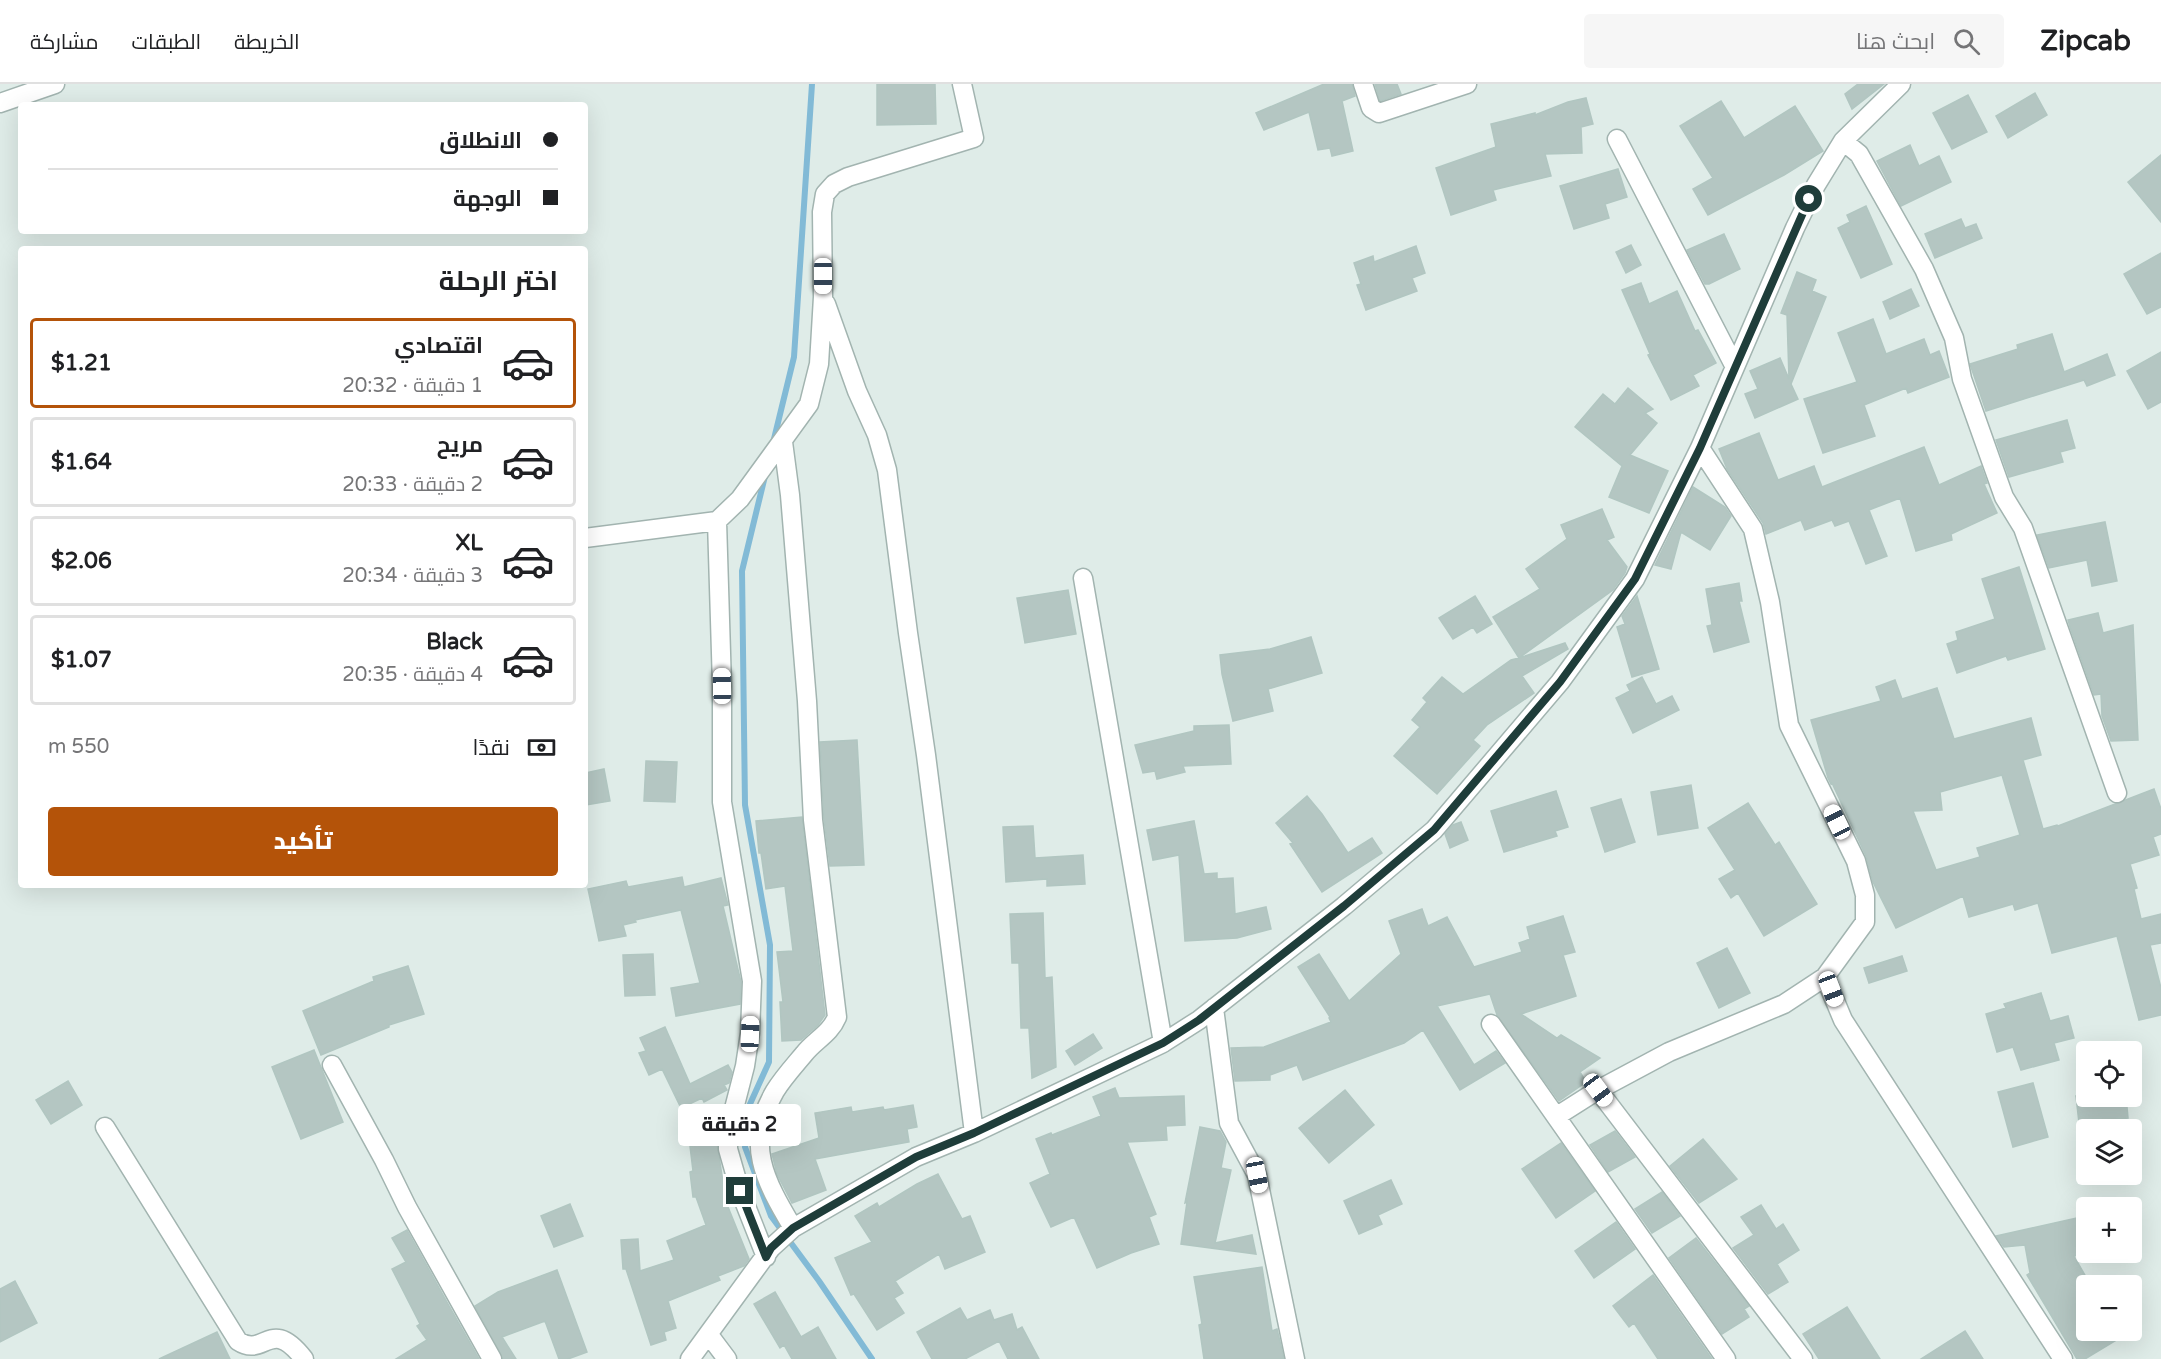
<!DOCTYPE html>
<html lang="ar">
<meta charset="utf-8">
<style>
:root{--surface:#fff;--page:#f6f6f6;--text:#202124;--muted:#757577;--line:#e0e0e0;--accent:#b45309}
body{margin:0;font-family:"Varela Round",Cairo,sans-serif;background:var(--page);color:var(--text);direction:rtl;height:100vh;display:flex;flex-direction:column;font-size:22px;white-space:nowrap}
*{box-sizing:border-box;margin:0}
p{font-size:20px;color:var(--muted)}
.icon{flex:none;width:33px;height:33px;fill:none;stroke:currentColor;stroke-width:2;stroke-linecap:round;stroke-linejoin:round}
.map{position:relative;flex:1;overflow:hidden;direction:ltr}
.sheet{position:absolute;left:18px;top:162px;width:570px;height:642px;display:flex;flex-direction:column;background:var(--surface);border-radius:6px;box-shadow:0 6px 24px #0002;direction:rtl}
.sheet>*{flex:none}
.top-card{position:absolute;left:18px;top:18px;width:570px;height:132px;border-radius:6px;box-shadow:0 6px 24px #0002;direction:rtl;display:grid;align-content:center;height:132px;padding:0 30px;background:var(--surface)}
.fabs{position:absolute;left:2076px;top:957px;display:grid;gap:12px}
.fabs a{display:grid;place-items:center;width:66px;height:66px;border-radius:6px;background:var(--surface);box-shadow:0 6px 24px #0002;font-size:30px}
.end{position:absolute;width:27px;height:27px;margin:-14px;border:8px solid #1f3d3a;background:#fff;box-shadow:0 0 0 3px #fff}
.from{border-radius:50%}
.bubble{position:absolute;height:42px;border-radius:6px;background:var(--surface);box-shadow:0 6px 24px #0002;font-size:20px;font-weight:800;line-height:42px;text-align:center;direction:rtl}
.car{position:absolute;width:18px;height:36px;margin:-18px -9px;border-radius:8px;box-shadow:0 0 4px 2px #0007;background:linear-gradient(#fff 24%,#345 0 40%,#fff 0 76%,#345 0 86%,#fff 0)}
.top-card b{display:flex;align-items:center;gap:21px;height:57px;font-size:22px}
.top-card b+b{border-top:2px solid var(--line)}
.top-card i{width:15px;height:15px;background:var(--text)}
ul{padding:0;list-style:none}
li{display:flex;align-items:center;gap:18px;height:90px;margin:0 12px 9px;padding:0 18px;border:3px solid var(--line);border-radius:6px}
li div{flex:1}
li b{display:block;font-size:22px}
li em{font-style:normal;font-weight:800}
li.active{border-color:var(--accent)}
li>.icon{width:54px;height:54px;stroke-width:1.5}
h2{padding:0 30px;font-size:27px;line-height:72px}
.pay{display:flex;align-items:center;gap:15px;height:66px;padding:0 30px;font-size:22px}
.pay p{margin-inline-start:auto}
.button{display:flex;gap:12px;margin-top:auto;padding:12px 30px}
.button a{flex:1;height:69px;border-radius:6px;background:var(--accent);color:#fff;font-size:24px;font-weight:800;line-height:69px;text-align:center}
header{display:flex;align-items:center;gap:36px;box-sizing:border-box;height:84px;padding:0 30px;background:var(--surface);border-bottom:2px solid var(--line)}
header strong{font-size:28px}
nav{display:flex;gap:33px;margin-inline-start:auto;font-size:21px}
.search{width:420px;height:54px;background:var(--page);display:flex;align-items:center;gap:15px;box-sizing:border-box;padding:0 21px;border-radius:6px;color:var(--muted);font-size:22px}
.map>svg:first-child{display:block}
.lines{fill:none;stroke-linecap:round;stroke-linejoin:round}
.stream{stroke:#82bad6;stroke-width:6}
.building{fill:#b4c6c2;stroke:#b1c6c1;stroke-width:1.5;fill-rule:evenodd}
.minor-casing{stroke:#a2b4b0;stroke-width:21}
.minor{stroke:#fff;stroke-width:18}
.route{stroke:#1f3d3a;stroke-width:8}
</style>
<header>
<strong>Zipcab</strong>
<div class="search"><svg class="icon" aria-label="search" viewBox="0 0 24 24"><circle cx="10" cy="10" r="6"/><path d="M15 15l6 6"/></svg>ابحث هنا</div>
<nav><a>الخريطة</a><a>الطبقات</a><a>مشاركة</a></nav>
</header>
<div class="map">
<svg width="2161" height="1275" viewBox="0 0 2161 1275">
<rect width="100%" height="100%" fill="#dfece8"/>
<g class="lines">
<path class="stream" d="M 773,359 L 794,273 L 812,0
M 765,392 L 742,487 L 745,721 L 770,861 L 769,978 L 750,1020 L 745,1063 L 771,1132 L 819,1197 L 872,1275"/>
</g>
<path class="building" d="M 877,0 L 935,0 L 936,40 L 877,41 Z
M 1324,0 L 1352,0 L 1355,12 L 1342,17 L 1353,67 L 1332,72 L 1330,64 L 1318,66 L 1309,28 L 1264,46 L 1256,29 Z
M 1375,0 L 1397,0 L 1401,10 L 1380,17 Z
M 1858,0 L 1884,0 L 1852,25 L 1845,10 Z
M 2035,9 L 2047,31 L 2008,54 L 1996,32 Z
M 1968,11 L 1987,48 L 1952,65 L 1933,29 Z
M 1586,14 L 1593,40 L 1581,43 L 1582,69 L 1545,70 L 1551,92 L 1493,106 L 1496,116 L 1451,131 L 1436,84 L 1496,63 L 1491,40 L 1535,29 L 1535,31 L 1568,18 Z
M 1721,17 L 1744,54 L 1795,22 L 1823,67 L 1784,91 L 1708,131 L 1693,105 L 1713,94 L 1680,42 Z
M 1910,61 L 1919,82 L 1939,72 L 1951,98 L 1901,122 L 1877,77 Z
M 2161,71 L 2161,138 L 2128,98 Z
M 1618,85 L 1627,113 L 1605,120 L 1609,134 L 1574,145 L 1560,102 Z
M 1866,122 L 1892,180 L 1861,194 L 1838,144 L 1850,138 L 1847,131 Z
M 1961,135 L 1965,144 L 1976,140 L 1982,154 L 1935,174 L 1925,150 Z
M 1724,150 L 1740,185 L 1709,200 L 1705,200 L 1687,166 Z
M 1631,161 L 1641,181 L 1626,189 L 1616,168 Z
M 1416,162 L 1425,189 L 1412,194 L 1417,207 L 1366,226 L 1357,201 L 1361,200 L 1354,179 L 1373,172 L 1374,178 Z
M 2161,169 L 2161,223 L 2147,230 L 2124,190 Z
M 1797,188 L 1816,196 L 1812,207 L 1826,213 L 1791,300 L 1798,315 L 1755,334 L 1745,310 L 1758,305 L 1750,287 L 1780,274 L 1789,295 L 1787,231 L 1781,229 Z
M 1641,199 L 1649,220 L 1677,207 L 1695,247 L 1698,246 L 1716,279 L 1693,291 L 1699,302 L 1671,316 L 1648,271 L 1650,270 L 1622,206 Z
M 1911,205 L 1919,222 L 1890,235 L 1883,218 Z
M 1873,235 L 1886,270 L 1924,255 L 1930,271 L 1939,267 L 1949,293 L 1908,309 L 1906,304 L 1864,321 L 1875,352 L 1823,369 L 1804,315 L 1857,298 L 1838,249 Z
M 2052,250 L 2064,288 L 2107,270 L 2115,291 L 2087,302 L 2084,296 L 1986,327 L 1970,280 L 2018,265 L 2017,261 Z
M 2161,268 L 2161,318 L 2148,325 L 2127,287 Z
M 1628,304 L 1653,325 L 1645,329 L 1657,339 L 1630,371 L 1668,387 L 1649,429 L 1609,413 L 1622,382 L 1575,343 L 1603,310 L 1615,320 Z
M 2067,336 L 2075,364 L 2060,368 L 2063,378 L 2009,393 L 1996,356 Z
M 1759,349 L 1778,396 L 1814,382 L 1822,403 L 1924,363 L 1939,401 L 1981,382 L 1987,399 L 1984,400 L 1997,429 L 1951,450 L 1952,456 L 1916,467 L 1900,414 L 1869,426 L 1887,472 L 1866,480 L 1849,437 L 1835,442 L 1832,436 L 1805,446 L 1801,436 L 1766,450 L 1763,439 L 1727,385 L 1719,365 Z
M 1693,403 L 1725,423 L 1731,432 L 1710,466 L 1681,448 L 1671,485 L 1655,481 Z
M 1602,425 L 1614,453 L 1607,456 L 1627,483 L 1625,489 L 1613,506 L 1519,574 L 1565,559 L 1568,565 L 1522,592 L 1534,609 L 1487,641 L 1473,656 L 1480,662 L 1437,710 L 1394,672 L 1420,643 L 1412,636 L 1427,618 L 1423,614 L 1442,593 L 1463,610 L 1511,576 L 1519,574 L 1493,533 L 1540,505 L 1526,485 L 1567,455 L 1561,441 Z
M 2105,438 L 2117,497 L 2092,502 L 2087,476 L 2049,484 L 2037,451 Z
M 2019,483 L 2045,565 L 2008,576 L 2006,572 L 1957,589 L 1947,560 L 1958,556 L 1956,548 L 1995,535 L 1982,495 Z
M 1739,499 L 1742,517 L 1739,517 L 1749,558 L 1714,568 L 1707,542 L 1712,541 L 1706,505 Z
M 1068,506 L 1076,550 L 1025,559 L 1017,514 Z
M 1475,512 L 1492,540 L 1477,549 L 1473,543 L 1453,555 L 1439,534 Z
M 1637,512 L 1659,585 L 1632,593 L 1617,543 L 1625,540 L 1622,532 Z
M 2098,529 L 2103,549 L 2133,541 L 2138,656 L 2111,657 L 2102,632 L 2101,610 L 2094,611 L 2070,543 L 2068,536 Z
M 1311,553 L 1322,589 L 1268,605 L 1273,627 L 1233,637 L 1222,590 L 1220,571 L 1270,565 Z
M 1642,593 L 1656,620 L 1672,612 L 1679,626 L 1633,649 L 1616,614 L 1630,607 L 1627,601 Z
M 1895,596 L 1902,615 L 1937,604 L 1954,655 L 2031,634 L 2041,671 L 2023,676 L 2043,745 L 2057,741 L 2058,742 L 2154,705 L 2161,725 L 2161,750 L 2153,753 L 2159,771 L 2130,780 L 2137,804 L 2134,805 L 2141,835 L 2161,830 L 2161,859 L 2150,861 L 2161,904 L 2161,931 L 2139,936 L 2117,852 L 2052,869 L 2038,819 L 2015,826 L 2013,820 L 1969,833 L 1963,812 L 1896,844 L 1873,798 L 1866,772 L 1832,699 L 1831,700 L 1828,694 L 1811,636 L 1881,617 L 1876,603 ZM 2002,691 L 2020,751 L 1977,764 L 1980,773 L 1936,786 L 1913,727 L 1942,726 L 1940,708 Z
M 1229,641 L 1231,680 L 1183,682 L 1185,688 L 1157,695 L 1155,687 L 1143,689 L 1135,661 L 1194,647 L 1194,642 Z
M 857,656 L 864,781 L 830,782 L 824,735 L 820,658 Z
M 646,677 L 677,678 L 675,718 L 644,717 Z
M 604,685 L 610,717 L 585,721 L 585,689 Z
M 1691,701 L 1698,744 L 1658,751 L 1651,708 Z
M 1556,707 L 1568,743 L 1555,747 L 1557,752 L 1504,768 L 1491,727 Z
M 1307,712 L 1322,730 L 1348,769 L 1372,754 L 1382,769 L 1322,808 L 1290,760 L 1293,759 L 1276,739 Z
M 1621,715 L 1635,758 L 1605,768 L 1591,724 Z
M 1748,719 L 1775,761 L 1779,758 L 1817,820 L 1764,852 L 1738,809 L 1731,814 L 1719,795 L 1735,786 L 1708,744 Z
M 802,733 L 825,931 L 818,941 L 801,956 L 782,957 L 780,918 L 783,918 L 777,868 L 793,867 L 785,802 L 766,805 L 761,769 L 759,769 L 756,737 Z
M 1194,737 L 1204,790 L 1217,789 L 1217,795 L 1233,794 L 1235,830 L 1266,823 L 1271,845 L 1237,854 L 1185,857 L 1179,771 L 1153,776 L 1147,746 Z
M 1461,738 L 1468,756 L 1450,764 L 1445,750 L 1453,741 Z
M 1033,742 L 1035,774 L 1083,771 L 1085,800 L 1047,802 L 1047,795 L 1006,798 L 1003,743 Z
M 682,793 L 684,803 L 721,794 L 728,821 L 723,822 L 741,898 L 740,920 L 676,932 L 671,904 L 700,899 L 681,826 L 635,836 L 636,838 L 623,841 L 626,852 L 599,857 L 588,805 L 626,797 L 628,803 Z
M 1422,825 L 1428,842 L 1447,833 L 1474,883 L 1522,868 L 1519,859 L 1530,855 L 1527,843 L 1563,832 L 1575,868 L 1563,871 L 1576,912 L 1521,930 L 1557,954 L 1561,951 L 1600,974 L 1580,988 L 1586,998 L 1559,1017 L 1497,931 L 1490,910 L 1437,922 L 1474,981 L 1496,967 L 1505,979 L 1460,1006 L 1423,946 L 1404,959 L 1303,996 L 1297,981 L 1270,991 L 1270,996 L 1235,997 L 1231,964 L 1264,963 L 1331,938 L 1329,934 L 1330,933 L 1298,883 L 1319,870 L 1349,917 L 1401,870 L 1389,837 Z
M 1043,829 L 1045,894 L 1052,893 L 1056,983 L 1032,994 L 1029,944 L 1021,944 L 1019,879 L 1012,879 L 1010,830 Z
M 1727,864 L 1750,909 L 1719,924 L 1697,879 Z
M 653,870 L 655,911 L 625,912 L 623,871 Z
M 1902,872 L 1907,887 L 1869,899 L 1864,884 Z
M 408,882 L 424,930 L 389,941 L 389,943 L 321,971 L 303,927 L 374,897 L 373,893 Z
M 2041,909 L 2050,937 L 2068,932 L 2074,954 L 2054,959 L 2059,976 L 2021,986 L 2013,963 L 1997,968 L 1986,930 L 2006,924 L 2004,920 Z
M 665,943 L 690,1000 L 728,981 L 732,988 L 729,999 L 724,1001 L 727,1006 L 704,1018 L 702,1014 L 681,1024 L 662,985 L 649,991 L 639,969 L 646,967 L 640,954 Z
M 1093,950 L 1102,964 L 1075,981 L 1066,967 Z
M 314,966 L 343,1038 L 301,1055 L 272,983 Z
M 68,997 L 82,1021 L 51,1040 L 36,1016 Z
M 2033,999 L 2048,1053 L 2013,1063 L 1998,1008 Z
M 1115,1004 L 1119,1014 L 1184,1012 L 1185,1041 L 1166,1042 L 1167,1056 L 1127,1058 L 1156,1130 L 1149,1133 L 1159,1160 L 1131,1169 L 1097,1184 L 1074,1133 L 1051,1143 L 1030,1099 L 1050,1090 L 1036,1055 L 1051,1049 L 1052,1051 L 1101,1032 L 1093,1013 Z
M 1345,1006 L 1374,1041 L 1329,1079 L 1299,1044 Z
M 2076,1012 L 2126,1012 L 2128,1034 L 2079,1039 Z
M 913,1021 L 917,1043 L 907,1045 L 909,1058 L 815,1075 L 826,1106 L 792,1119 L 777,1090 L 772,1070 L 819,1054 L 815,1029 L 851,1023 L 852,1028 L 883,1023 L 884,1026 Z
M 1200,1043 L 1220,1047 L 1226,1058 L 1221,1084 L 1231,1086 L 1215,1159 L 1252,1151 L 1256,1170 L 1181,1160 L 1187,1118 L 1185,1119 Z
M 1615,1047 L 1635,1073 L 1608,1088 L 1590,1061 Z
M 1703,1055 L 1737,1095 L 1699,1119 L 1670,1082 Z
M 717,1059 L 726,1118 L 749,1175 L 744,1182 L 718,1192 L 720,1196 L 668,1217 L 676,1244 L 664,1248 L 666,1256 L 651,1261 L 626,1185 L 623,1185 L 621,1156 L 638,1155 L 640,1187 L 674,1176 L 667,1157 L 706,1141 L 696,1113 L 693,1113 L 690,1088 L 693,1087 L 690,1062 Z
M 1561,1059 L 1595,1107 L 1556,1134 L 1522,1085 Z
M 938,1090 L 962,1135 L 970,1132 L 985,1168 L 945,1185 L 939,1170 L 895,1197 L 903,1209 L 894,1214 L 904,1229 L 877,1246 L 854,1210 L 851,1211 L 835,1174 L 872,1158 L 855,1132 L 877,1119 L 879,1123 L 917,1100 Z
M 1391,1096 L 1402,1120 L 1378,1131 L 1382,1140 L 1359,1150 L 1344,1117 Z
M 1662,1108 L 1680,1132 L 1652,1149 L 1635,1125 Z
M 570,1120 L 583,1152 L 554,1163 L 541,1132 Z
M 1761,1121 L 1776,1145 L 1783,1140 L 1799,1166 L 1777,1180 L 1788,1198 L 1768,1210 L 1733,1164 L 1754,1151 L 1741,1133 Z
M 2086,1132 L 2086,1169 L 2074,1172 L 2086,1193 L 2086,1246 L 2133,1246 L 2085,1275 L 2077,1275 L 2027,1191 L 2030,1189 L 2025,1161 L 2004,1163 L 1996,1152 Z
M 1616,1138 L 1635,1165 L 1594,1194 L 1575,1167 Z
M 407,1146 L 448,1220 L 479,1275 L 396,1275 L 427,1256 L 417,1242 L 420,1240 L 392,1185 L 406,1178 L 392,1154 Z
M 1696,1154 L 1749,1222 L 1744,1225 L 1749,1233 L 1722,1250 L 1669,1174 Z
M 1262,1183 L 1272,1247 L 1277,1245 L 1284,1275 L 1204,1275 L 1199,1241 L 1202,1240 L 1194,1193 Z
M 557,1186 L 587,1268 L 568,1275 L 559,1275 L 545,1237 L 502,1253 L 516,1275 L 503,1275 L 475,1222 L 498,1208 Z
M 1653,1191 L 1712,1275 L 1658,1275 L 1634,1239 L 1629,1243 L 1613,1222 Z
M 15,1197 L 37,1239 L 0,1258 L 0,1205 Z
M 775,1208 L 801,1253 L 818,1243 L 836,1275 L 792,1275 L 784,1261 L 780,1264 L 754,1220 Z
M 1847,1223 L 1880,1275 L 1819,1275 L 1803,1250 Z
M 960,1224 L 967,1236 L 990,1226 L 994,1236 L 1012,1230 L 1017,1246 L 1022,1243 L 1039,1275 L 1008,1275 L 999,1257 L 965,1275 L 932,1275 L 917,1248 Z
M 1965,1247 L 1983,1275 L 1921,1275 Z
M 217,1248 L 230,1275 L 159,1275 Z"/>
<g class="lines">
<g class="minor-casing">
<path id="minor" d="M 1363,0 L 1371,24 L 1379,29 L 1467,0
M 0,19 L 55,0
M 1617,55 L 1735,283
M 1843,57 L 1859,70 L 1924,185 L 1954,254 L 1962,295 L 2004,413 L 2023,444 L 2117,709
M 826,220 L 857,307 L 877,351 L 887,386 L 908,549 L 926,671 L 974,1049
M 783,358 L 790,411 L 807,617 L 813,736 L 837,933 C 830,950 815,956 804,970 C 794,982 783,994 775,1007 C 744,1059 765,1097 793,1144
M 1700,364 L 1753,445 L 1770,518 L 1789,641 L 1856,777 L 1865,811 L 1865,838 L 1825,893 L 1843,936 L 2063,1275
M 585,454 L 717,437
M 1083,494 L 1163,959
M 1214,924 L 1229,1039 L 1257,1091 L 1295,1275
M 1491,940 L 1726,1275
M 332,981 L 384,1076 L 407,1123 L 492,1275
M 1598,1006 L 1803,1275
M 1557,1032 L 1598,1006 L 1669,968 L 1784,920 L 1825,893
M 105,1043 L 238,1257 C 265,1275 270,1231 304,1275
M 766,1173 L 740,1107 L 728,1065 L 728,1048 L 745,982 L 750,949 L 752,897 L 722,718 L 722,602 L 717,437 L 740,415 L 809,320 L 819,280 L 823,213 L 822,128 L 825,110 L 834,100 L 848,93 L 974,54 L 962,0
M 709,1251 L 727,1275
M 690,1275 L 771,1164 L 793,1144 L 916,1073 L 974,1049 L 1163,959 L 1199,936 L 1344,822 L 1434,746 L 1560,598 L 1635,495 L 1700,364 L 1795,144 L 1816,101 L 1843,57 L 1901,0"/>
</g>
<use href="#minor" class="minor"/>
</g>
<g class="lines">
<path class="route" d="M 740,1107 L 766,1173 L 771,1164 L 793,1144 L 916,1073 L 974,1049 L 1163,959 L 1199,936 L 1344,822 L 1434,746 L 1560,598 L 1635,495 L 1700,364 L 1809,115"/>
</g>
</svg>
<div class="fabs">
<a><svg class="icon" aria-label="locate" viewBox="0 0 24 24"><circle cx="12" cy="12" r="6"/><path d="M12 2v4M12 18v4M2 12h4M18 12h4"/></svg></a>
<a><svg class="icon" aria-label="layers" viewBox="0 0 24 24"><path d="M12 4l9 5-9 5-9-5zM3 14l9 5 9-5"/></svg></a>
<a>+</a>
<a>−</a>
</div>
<i class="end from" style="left:1809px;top:115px"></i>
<i class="end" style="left:740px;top:1107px"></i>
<div class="bubble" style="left:678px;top:1020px;width:123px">2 دقيقة</div>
<i class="car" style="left:823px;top:192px;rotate:180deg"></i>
<i class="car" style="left:722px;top:602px;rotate:359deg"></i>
<i class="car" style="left:1837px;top:738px;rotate:334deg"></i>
<i class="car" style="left:1831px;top:905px;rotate:159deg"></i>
<i class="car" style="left:750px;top:950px;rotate:2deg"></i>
<i class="car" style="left:1598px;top:1006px;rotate:143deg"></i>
<i class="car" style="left:1257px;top:1091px;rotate:169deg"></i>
<div class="top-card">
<b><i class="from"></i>الانطلاق</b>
<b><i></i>الوجهة</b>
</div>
<section class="sheet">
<h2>اختر الرحلة</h2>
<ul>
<li class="active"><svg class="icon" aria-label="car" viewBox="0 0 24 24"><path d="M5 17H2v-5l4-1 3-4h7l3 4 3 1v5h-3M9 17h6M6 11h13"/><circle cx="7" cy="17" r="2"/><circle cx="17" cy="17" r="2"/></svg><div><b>اقتصادي</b><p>1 دقيقة · 20:32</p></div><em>$1.21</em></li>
<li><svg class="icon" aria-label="car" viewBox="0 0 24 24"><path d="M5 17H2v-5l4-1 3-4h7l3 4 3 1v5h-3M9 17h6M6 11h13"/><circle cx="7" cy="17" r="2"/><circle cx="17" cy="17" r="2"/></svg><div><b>مريح</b><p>2 دقيقة · 20:33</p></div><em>$1.64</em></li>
<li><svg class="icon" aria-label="car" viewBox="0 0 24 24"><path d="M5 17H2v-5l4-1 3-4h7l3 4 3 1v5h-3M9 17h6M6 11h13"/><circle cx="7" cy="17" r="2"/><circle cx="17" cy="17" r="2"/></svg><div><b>XL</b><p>3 دقيقة · 20:34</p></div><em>$2.06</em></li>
<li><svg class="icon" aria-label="car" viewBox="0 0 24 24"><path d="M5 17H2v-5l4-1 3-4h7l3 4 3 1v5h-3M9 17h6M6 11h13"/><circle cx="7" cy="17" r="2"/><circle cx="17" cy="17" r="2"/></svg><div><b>Black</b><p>4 دقيقة · 20:35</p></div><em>$1.07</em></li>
</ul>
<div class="pay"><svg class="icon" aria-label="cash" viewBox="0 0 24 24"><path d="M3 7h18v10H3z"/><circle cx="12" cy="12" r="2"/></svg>نقدًا<p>550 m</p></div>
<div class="button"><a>تأكيد</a></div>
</section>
</div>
